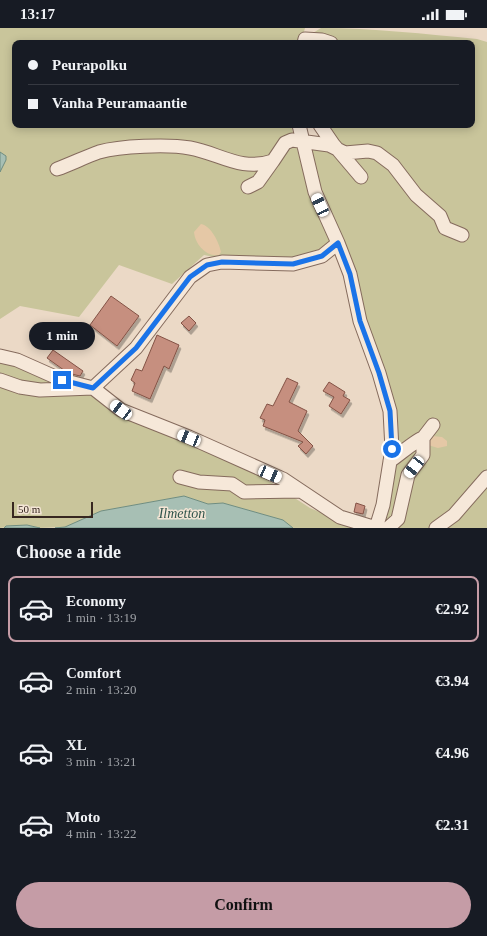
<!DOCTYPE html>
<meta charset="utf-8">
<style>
:root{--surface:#171b24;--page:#20242c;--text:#f1f3f6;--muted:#9ea1a6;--line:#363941;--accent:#c59ca6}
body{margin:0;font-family:"Times New Roman",serif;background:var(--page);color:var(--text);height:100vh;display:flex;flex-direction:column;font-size:15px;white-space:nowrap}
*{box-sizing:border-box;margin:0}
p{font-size:13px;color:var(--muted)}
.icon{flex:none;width:22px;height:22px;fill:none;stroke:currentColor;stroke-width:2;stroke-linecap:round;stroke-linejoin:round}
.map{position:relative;height:500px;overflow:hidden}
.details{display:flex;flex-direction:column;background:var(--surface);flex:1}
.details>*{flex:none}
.guide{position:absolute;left:12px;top:12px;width:463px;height:88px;border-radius:8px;box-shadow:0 2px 10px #0003;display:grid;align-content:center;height:88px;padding:0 16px;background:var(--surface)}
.scale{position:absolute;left:12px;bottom:10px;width:81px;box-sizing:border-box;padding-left:4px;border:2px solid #372720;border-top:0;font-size:11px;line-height:14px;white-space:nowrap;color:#372720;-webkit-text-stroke:3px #f3e5d5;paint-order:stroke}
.end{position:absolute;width:18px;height:18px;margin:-9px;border:5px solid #1a73e8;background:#fff;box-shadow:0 0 0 2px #fff}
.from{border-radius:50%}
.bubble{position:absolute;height:28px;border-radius:14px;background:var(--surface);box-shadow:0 2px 10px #0003;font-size:13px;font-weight:700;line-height:28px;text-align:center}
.car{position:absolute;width:12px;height:24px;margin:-12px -6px;border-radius:5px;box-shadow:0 0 3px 1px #0007;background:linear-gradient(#fff 24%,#345 0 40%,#fff 0 76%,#345 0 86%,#fff 0)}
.guide b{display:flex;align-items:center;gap:14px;height:38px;font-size:15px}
.guide b+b{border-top:1px solid var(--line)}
.guide i{width:10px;height:10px;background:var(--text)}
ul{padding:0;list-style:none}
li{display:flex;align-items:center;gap:12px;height:66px;margin:0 8px 6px;padding:0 8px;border:2px solid transparent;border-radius:8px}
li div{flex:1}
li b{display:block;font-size:15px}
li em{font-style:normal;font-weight:700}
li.on{border-color:var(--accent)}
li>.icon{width:36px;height:36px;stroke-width:1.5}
h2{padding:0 16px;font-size:18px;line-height:48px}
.button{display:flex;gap:8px;margin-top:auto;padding:8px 16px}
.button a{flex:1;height:46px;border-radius:24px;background:var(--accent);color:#111;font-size:16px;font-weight:700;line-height:46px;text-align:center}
.status{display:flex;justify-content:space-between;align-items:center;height:28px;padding:0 20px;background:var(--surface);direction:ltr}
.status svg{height:11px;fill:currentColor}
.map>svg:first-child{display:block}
.green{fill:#c9c59b}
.sand{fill:#e5c8a6}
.water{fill:#a7bfb4;stroke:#6f8d80}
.building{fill:#c68f7f;stroke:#835245;filter:url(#shadow)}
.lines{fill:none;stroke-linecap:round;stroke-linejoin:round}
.minor-casing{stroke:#856b5d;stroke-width:15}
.minor{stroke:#f6e8d9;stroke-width:13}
.route{stroke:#1a73e8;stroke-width:5}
.labels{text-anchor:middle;stroke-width:3;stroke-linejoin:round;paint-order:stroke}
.water-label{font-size:14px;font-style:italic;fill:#30554c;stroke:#f3e5d5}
</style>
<div class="status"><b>13:17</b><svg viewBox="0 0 49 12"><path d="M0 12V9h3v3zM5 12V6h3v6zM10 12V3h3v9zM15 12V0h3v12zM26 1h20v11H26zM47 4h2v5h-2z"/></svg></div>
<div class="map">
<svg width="487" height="500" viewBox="0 0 487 500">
<defs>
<filter id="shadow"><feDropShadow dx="2" dy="3.5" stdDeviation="0" flood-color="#0004"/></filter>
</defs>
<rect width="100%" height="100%" fill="#ebd9c6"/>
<path class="green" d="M 0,0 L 305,0 L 301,15 L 15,15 L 15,97 L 291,97 L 307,159 L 332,210 L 322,222 L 287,232 L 228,232 L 204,227 L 172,256 L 119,237 L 79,289 L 20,278 L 0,291 Z
M 321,0 C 373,0 425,6 477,11 L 487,14 L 487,500 L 379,500 L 397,436 L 396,412 L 317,160 L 307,117 L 336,124 L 322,97 L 472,97 L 472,15 L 310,15 L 313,5 Z
M 0,333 L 44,350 L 95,366 L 113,385 L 154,398 L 218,427 L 264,450 L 310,480 L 358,500 L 293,500 L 283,492 L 223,475 L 208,476 L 184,468 L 101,483 L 65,499 L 40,500 L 27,497 L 0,500 Z"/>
<path class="sand" d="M 201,196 C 211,198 219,214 221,224 L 219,227 C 206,229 195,216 194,204 Z
M 432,408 L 442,409 L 447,413 L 447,418 L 438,420 L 428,417 L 427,409 Z"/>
<path class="water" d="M 0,124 L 6,128 L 6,132 L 0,144 Z
M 184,468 L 208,476 L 223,475 L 283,492 L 293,500 L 55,500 L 65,499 L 101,483 Z
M 27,497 L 40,500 L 4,500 L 6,498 Z"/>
<path class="building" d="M 111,268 L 139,288 L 117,318 L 90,297 Z
M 189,288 L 196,295 L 189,303 L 181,295 Z
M 157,307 L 179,317 L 169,341 L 164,338 L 150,371 L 132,363 L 135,355 L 131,352 L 136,341 L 142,343 Z
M 53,322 L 83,343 L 80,348 L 68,345 L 47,330 Z
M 287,350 L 298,355 L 289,374 L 307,383 L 298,403 L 313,418 L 306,426 L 298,418 L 303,414 L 263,398 L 265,392 L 260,390 L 267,376 L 273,378 Z
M 329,354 L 345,364 L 343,368 L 350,372 L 341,386 L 329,378 L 334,369 L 323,363 Z
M 356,475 L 365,478 L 363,486 L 354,484 Z"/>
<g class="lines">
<g class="minor-casing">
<path id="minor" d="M 304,15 L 305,11 L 322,12 L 331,15
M 320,97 L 333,116 L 361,149
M 273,133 L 285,115 L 292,112 L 329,117 L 345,125 L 368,123 L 377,125 L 393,137 L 416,167 L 440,188 L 445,200 L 462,207
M 57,141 C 71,136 85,129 99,124 C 120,118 168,116 190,120 C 219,125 241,144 273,133 L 258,154 L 248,159
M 338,215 L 350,246 L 360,293 L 379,345 L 390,383 L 392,421 L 383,477 L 376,500
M 0,328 L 17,332 L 62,352 L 93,360 L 136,320 L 190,249 L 207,237 L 222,234 L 293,236 L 322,228 L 338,215 L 315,164 L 299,97
M 0,352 L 20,359 L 40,362 L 93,360 L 121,382 L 189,409 L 283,451 L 340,489 L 376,500
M 390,433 C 398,428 417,411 423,410
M 180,449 L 199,454 L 232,456 L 244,464 L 299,463
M 388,500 L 398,491 L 408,447 L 423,427 L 423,410 L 433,397
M 436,500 L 454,487 L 487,449"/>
</g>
<use href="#minor" class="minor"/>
</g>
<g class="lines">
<path class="route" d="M 62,352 L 93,360 L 136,320 L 190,249 L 207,237 L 222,234 L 293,236 L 322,228 L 338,215 L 350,246 L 360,293 L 379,345 L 390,383 L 392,421"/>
</g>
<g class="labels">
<g class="water-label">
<text x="182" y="490">Ilmetton</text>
</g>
</g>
</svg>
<div class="scale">50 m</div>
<i class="end from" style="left:392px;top:421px"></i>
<i class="end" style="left:62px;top:352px"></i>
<div class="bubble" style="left:29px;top:294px;width:66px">1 min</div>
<i class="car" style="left:320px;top:177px;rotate:335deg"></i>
<i class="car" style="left:121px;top:382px;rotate:307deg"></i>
<i class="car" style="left:189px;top:410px;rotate:292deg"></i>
<i class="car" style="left:414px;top:439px;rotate:218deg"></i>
<i class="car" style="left:270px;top:446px;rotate:113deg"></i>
<div class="guide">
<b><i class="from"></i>Peurapolku</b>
<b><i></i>Vanha Peuramaantie</b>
</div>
</div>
<section class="details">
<h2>Choose a ride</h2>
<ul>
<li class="on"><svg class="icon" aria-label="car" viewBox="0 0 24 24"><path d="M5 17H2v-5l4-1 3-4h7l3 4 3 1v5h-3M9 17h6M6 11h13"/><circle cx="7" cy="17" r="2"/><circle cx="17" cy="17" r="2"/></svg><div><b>Economy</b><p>1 min · 13:19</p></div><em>€2.92</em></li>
<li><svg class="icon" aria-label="car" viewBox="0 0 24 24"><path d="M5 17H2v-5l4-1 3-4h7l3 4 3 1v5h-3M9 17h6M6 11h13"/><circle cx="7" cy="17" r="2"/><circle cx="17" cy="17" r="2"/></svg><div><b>Comfort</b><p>2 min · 13:20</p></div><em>€3.94</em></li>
<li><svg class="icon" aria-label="car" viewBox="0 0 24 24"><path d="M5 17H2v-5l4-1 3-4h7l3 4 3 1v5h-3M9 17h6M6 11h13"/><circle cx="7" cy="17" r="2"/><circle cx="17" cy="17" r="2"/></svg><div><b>XL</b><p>3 min · 13:21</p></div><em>€4.96</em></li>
<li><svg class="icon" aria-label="car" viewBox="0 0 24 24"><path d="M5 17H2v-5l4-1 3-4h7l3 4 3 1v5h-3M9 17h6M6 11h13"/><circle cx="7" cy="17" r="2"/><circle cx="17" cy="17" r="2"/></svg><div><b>Moto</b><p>4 min · 13:22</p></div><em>€2.31</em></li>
</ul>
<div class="button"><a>Confirm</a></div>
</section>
